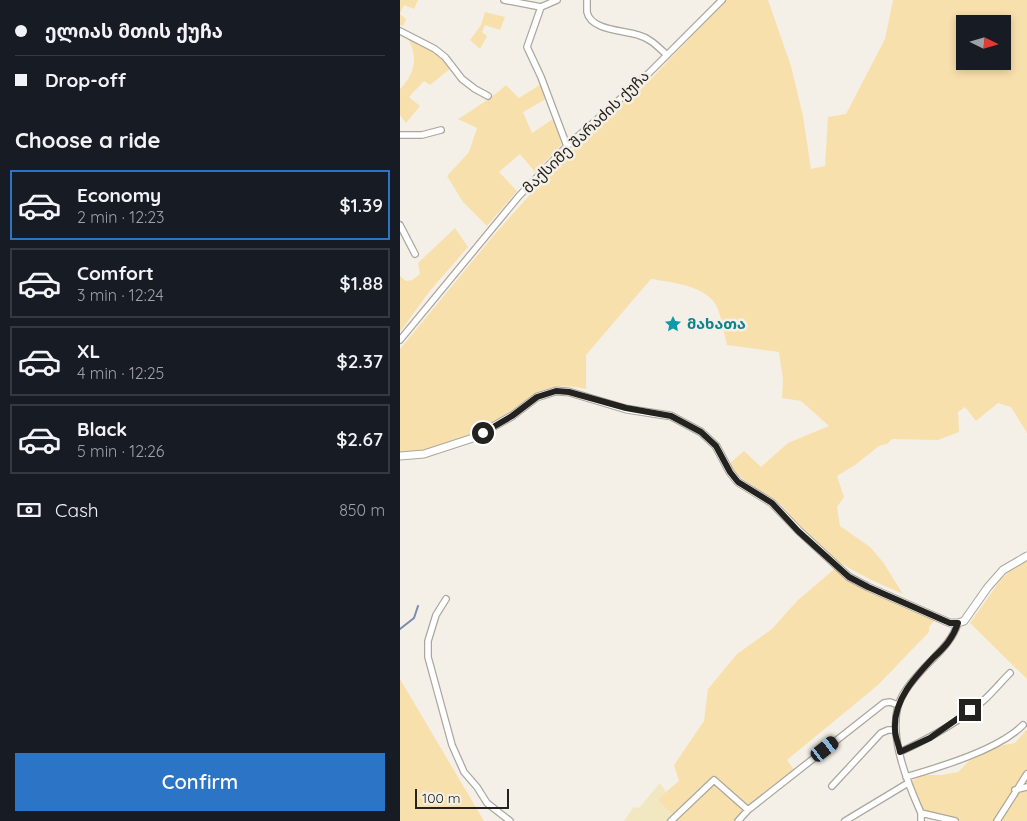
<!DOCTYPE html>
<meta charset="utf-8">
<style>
:root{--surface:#171b24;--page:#242831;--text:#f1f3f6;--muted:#9ea1a6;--line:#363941;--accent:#2c75c6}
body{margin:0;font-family:Quicksand,"Noto Sans Georgian",sans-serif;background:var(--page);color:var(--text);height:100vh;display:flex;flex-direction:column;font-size:19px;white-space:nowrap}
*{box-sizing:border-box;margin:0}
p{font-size:16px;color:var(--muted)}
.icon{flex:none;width:28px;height:28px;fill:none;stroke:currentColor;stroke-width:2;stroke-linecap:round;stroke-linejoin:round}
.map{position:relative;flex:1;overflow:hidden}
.details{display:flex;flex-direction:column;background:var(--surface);width:400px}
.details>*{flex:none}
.guide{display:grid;align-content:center;height:110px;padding:0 15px;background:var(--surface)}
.needle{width:32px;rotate:95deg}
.buttons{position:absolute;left:556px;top:15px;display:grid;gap:10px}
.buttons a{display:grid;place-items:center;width:55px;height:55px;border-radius:0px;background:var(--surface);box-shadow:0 2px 8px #0003;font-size:25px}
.scale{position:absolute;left:15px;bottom:12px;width:94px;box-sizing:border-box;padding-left:5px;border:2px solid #24221f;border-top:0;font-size:14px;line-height:18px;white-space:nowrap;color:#24221f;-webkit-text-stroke:4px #f4f0e7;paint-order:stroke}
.end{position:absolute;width:22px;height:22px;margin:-11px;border:6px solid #24221f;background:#fff;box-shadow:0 0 0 2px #fff}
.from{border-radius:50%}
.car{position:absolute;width:15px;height:30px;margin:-15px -8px;border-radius:6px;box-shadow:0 0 4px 1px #0007;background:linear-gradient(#222 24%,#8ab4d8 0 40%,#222 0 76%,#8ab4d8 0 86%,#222 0)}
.guide b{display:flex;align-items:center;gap:18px;height:48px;font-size:19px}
.guide b+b{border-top:1px solid var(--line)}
.guide i{width:12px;height:12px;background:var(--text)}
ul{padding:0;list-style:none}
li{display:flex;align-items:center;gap:15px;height:70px;margin:0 10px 8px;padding:0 5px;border:2px solid var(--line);border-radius:0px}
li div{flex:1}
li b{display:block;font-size:19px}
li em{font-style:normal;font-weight:600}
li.selected{border-color:var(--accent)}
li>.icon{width:45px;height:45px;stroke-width:1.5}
h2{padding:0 15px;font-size:22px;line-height:60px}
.pay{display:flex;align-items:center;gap:12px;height:55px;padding:0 15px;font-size:19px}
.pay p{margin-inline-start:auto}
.action{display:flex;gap:10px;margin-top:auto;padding:10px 15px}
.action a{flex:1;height:58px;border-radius:0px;background:var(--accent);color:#fff;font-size:20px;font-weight:600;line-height:58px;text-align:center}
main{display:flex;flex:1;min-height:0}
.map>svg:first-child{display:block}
.green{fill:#f8e0ad;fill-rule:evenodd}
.sand{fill:#f1e7c1}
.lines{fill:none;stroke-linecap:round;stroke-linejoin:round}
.stream{stroke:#7b8caf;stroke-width:2}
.minor-casing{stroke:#aba79e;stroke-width:8}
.tertiary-casing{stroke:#aba79e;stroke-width:9}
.minor{stroke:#fff;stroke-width:5.5}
.tertiary{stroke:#fff;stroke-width:7}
.route{stroke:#24221f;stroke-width:6}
.labels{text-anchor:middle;stroke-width:5;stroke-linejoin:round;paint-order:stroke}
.street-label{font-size:15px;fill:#24221f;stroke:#f4f0e7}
.culture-label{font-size:15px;font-weight:bold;fill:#0d838f;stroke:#f4f0e7;text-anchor:start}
</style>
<main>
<section class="details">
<div class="guide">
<b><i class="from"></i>ელიას მთის ქუჩა</b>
<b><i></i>Drop-off</b>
</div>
<h2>Choose a ride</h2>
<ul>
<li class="selected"><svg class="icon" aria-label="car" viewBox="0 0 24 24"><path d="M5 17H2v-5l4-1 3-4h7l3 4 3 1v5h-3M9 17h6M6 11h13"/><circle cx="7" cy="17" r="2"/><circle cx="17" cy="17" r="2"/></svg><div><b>Economy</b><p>2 min · 12:23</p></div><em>$1.39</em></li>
<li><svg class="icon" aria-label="car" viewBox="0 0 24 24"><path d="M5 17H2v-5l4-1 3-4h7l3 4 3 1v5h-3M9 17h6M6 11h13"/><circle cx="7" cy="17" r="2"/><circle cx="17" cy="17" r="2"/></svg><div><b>Comfort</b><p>3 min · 12:24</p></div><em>$1.88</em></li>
<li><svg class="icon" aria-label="car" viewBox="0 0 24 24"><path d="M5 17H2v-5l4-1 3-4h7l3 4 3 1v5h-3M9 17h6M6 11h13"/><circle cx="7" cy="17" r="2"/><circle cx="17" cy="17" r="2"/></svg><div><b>XL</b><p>4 min · 12:25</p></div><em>$2.37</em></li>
<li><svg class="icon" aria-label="car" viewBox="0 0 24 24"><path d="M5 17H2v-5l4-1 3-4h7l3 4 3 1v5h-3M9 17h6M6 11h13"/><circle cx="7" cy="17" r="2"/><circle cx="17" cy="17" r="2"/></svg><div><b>Black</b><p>5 min · 12:26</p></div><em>$2.67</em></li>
</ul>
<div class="pay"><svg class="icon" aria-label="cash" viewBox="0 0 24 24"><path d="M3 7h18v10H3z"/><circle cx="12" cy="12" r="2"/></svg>Cash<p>850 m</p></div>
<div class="action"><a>Confirm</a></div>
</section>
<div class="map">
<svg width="627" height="821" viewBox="0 0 627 821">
<rect width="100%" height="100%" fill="#f4f0e7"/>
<path class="green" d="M 0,0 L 18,0 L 14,9 L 4,5 L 0,14 L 6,19 L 3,26 L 0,25 Z
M 326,0 L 368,0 L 391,66 L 403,116 L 411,169 L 425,166 L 428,117 L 446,114 L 485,39 L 493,0 L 627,0 L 627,433 L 611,407 L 598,403 L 576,421 L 565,407 L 558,412 L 559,432 L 538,440 L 492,439 L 487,444 L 479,446 L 455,465 L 437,476 L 444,497 L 437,507 L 440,526 L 470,547 L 483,562 L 503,594 C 473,581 444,568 419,547 C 411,539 403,530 395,522 C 390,516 386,509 380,504 C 362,489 343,484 329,464 L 344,451 L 361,467 L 388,443 L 429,426 L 401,401 L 382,398 L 383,380 L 379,352 L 327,345 C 324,333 322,319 317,307 C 308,286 270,282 251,279 L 186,355 L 186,389 C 136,378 135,401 98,422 C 89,427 79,430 70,434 C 47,444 25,453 0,452 L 0,349 L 94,235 L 134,190 L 204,119 L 252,78 ZM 565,24 L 602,24 L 602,61 L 565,61 Z
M 85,12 L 105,17 L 100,30 L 85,25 L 82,32 L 87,36 L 80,49 L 70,40 L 81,25 Z
M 7,36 C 24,45 39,53 51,68 L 30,85 L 24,81 L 9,97 L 20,106 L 6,123 L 0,115 L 0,89 C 16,73 18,56 7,36 Z
M 141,84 L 146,99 L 123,112 L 132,133 L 153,119 L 162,144 L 135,172 L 120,154 L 99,172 L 117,191 L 87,226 L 63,202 L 47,176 L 69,152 L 77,128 L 58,119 C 75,108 92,98 106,85 L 119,98 Z
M 55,228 L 68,247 L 29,292 L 0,332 L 0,276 L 6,281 L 12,280 L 20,274 L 18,263 Z
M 627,559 L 627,679 L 570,623 L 601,579 L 611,570 Z
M 438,566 L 449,577 L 538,617 L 529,627 L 529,632 L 478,685 L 387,760 L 396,773 L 339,821 L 275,821 L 257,799 L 279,781 L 274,765 L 304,721 L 308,689 L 337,654 L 372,629 L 397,601 Z
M 0,679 L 84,821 L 0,821 Z
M 627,729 L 627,774 L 616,790 L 627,787 L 627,821 L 555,821 L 521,813 L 508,783 L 523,775 L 541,775 L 558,772 L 569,761 L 599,746 L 615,743 Z"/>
<path class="sand" d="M 260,783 L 266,792 L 258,800 L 277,818 L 275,821 L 224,821 L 234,807 L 239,808 Z"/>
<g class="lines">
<path class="stream" d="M 0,629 L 14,618 L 18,606"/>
<g class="minor-casing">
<path id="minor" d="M 104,0 L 141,7 L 157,0
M 187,0 C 187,4 187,8 187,12 C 191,31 224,30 238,35 C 250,38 258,47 267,55
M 141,7 L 127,47 L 141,77 L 167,146
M 0,31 L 35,49 L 45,57 L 62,79 L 75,89 L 88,96
M 0,135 L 22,135 L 41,130
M 0,225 L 15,254
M 0,340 L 119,196 L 167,146 L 245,77 L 322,0
M 46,599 L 36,615 L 28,641 L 28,657 L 52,745 L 64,772 L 77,787 L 87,803 L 110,821
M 500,752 C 530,738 559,722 583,701 C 593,692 601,682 610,673
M 506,777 C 540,767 598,750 623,725
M 432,786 L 481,733 L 488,730 L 495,730
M 615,790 L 627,787
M 521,813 L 555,821
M 271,821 L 314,780 L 348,810
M 338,821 L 348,810 L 484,703 L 490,702 L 498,705
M 445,821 L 508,783
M 521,821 L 521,813 C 508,784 489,738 498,706 C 502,692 514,679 524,668 C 537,654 552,642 558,623
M 597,821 L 627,774"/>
</g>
<g class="tertiary-casing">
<path id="tertiary" d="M 0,456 L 24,454 L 73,438 L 112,416 L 137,397 L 156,391 L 169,392 L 226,409 L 271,416 L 301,432 L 316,446 L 330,472 L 338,482 L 372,503 L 399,531 L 449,577 L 468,587 L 550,623 L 558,623 L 564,621 L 588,587 L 603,570 L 627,556"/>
</g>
<use href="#minor" class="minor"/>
<use href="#tertiary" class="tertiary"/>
</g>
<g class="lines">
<path class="route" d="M 83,433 L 112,416 L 137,397 L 156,391 L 169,392 L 226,408 L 271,416 L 301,432 L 316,446 L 330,472 L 338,482 L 372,503 L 398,531 L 449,577 L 468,587 L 550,623 L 558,623 C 553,638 545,647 534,657 C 515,677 493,700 495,730 C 495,737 499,745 500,752 L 530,738 L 570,710"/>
</g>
<defs>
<g id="sight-bare" transform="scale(1.35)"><path d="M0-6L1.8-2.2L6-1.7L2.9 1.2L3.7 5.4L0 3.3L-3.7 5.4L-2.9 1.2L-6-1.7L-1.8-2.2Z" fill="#0f9aa8" stroke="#f4f0e7" stroke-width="2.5" paint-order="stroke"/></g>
</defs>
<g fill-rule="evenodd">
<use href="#sight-bare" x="273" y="324"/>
</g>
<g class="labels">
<g class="street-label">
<text transform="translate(186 132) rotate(-44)" y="5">მაქსიმე შარაძის ქუჩა</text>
</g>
<g class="culture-label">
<text x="287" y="329">მახათა</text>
</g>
</g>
</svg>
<div class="buttons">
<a><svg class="needle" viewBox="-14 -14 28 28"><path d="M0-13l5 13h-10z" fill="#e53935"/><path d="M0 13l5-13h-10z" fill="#9ea1a6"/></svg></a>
</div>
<div class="scale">100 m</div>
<i class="end from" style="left:83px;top:433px"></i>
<i class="end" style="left:570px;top:710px"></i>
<i class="car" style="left:425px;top:749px;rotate:52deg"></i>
</div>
</main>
